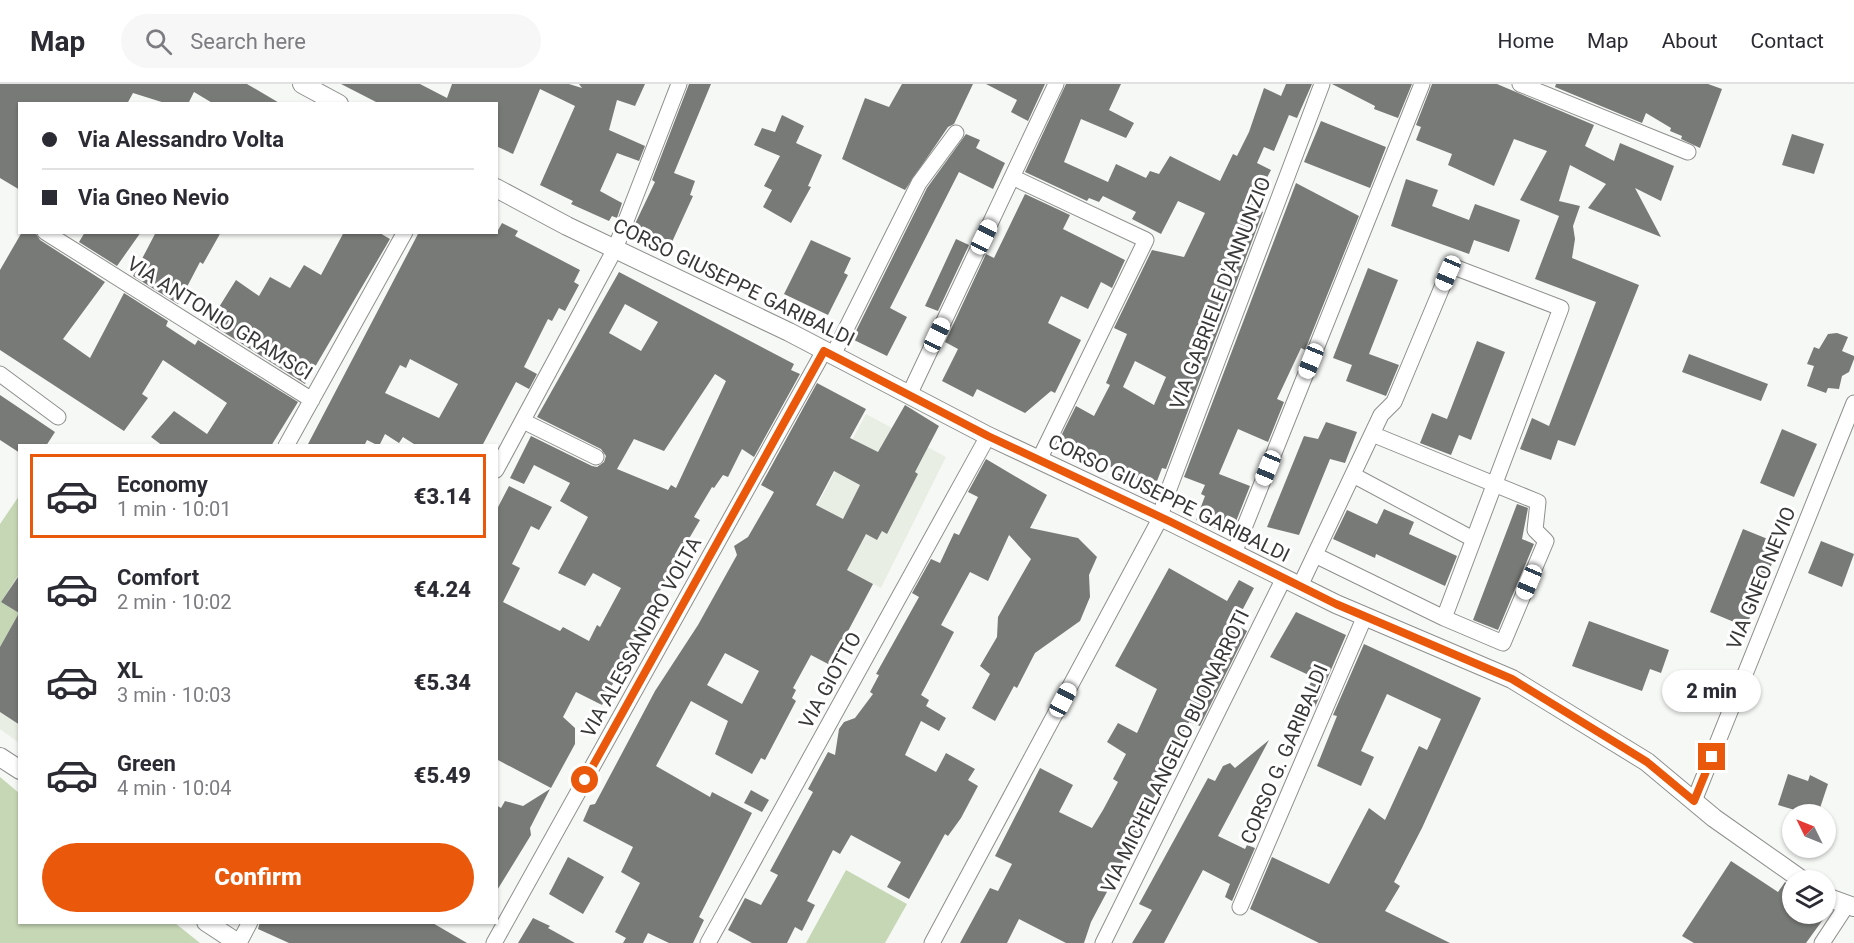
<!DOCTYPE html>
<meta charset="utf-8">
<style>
:root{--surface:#fff;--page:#f7f7f7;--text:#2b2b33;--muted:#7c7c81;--line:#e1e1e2;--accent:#ea580c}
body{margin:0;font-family:Roboto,sans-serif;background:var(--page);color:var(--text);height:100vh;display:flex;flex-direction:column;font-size:22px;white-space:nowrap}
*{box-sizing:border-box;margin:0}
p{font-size:20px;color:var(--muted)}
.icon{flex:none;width:33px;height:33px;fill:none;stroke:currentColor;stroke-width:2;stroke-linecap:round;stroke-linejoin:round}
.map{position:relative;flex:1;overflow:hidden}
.panel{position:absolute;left:18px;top:360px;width:480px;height:480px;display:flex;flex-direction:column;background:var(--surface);border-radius:0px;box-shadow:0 2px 4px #0004}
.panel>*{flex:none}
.guide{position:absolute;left:18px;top:18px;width:480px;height:132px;border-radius:0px;box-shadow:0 2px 4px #0004;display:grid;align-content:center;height:132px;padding:0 24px;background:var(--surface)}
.needle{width:39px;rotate:313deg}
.buttons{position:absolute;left:1782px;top:720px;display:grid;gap:12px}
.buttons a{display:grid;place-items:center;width:54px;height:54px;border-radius:50%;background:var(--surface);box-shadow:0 2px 4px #0004;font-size:30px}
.end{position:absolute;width:27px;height:27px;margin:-14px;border:8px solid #ea580c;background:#fff;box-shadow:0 0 0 3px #fff}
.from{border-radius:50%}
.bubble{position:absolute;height:42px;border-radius:21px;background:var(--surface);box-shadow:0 2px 4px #0004;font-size:20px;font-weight:800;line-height:42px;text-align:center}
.car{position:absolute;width:18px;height:36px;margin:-18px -9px;border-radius:8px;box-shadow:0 0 4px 2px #0007;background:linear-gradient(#fff 24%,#345 0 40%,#fff 0 76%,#345 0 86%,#fff 0)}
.guide b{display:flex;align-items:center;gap:21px;height:57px;font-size:22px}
.guide b+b{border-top:2px solid var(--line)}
.guide i{width:15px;height:15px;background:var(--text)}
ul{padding:10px 0 0;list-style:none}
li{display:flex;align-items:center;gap:18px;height:84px;margin:0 12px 9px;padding:0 12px;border:3px solid transparent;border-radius:0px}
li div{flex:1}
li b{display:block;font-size:22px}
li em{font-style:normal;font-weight:800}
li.on{border-color:var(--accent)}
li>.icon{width:54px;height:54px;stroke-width:1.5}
.action{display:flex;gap:12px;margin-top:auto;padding:12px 24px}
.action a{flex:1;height:69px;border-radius:36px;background:var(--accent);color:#fff;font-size:24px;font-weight:800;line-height:69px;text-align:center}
header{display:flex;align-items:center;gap:36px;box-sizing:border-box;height:84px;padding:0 30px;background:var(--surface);border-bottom:2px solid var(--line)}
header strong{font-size:28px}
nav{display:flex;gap:33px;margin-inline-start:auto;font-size:21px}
.search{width:420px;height:54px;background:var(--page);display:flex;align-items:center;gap:15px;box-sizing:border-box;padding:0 21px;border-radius:33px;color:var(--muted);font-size:22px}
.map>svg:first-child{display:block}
.built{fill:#e9eee4}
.green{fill:#c6d7b5}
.building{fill:#787a77;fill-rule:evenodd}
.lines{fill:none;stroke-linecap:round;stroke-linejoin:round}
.minor-casing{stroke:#8e908d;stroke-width:17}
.tertiary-casing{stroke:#8e908d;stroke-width:20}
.minor{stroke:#fff;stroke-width:15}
.tertiary{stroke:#fff;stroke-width:18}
.route{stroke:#ea580c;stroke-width:8}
.labels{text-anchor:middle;stroke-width:6;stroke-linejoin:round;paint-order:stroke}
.street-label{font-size:20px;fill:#383937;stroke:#fff}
</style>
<header>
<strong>Map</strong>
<div class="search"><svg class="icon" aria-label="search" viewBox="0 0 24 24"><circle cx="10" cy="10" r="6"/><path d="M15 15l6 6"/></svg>Search here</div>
<nav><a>Home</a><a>Map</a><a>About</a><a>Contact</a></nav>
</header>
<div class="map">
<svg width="1854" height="859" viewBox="0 0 1854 859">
<rect width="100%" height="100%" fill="#f6f8f5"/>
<path class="built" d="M 866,330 L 946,373 L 881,504 L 797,459 Z
M 19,490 L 19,659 L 0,645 L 0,607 L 1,518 Z"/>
<path class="green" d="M 19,412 L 19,490 L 1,518 L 19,529 L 0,563 L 0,440 Z
M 0,693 L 19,709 L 20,838 L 175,839 L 200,859 L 0,859 Z
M 846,786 L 907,820 L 885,859 L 806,859 Z"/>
<path class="building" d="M 0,0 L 247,0 L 281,20 L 214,20 L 194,8 L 188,20 L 168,20 L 133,9 L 127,20 L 20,20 L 20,106 L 0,94 Z
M 341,0 L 420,0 L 447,14 L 452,0 L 569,0 L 582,4 L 579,0 L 645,0 L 635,22 L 617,16 L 609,46 L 645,62 L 639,77 L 617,69 L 600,107 L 622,119 L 617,134 L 612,132 L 609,137 L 571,120 L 573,117 L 540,101 L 575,22 L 540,5 L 513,70 L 496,62 L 496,20 L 380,20 Z
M 689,0 L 711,0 L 674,89 L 695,97 L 690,111 L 693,112 L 672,158 L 634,142 L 655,98 L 652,96 Z
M 902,0 L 973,0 L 954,40 L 948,43 L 905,106 L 842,75 L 865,14 L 889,23 Z
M 986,0 L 1045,0 L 1028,37 L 1011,28 L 1017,16 Z
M 1066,0 L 1121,0 L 1109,26 L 1134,39 L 1126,54 L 1081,35 L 1064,78 L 1108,98 L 1116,80 L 1146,94 L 1150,87 L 1159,90 L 1170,72 L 1220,97 L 1233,70 L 1237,72 L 1249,48 L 1264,4 L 1281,12 L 1286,0 L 1312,0 L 1297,34 L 1289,31 L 1274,67 L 1264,63 L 1257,79 L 1271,86 L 1252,122 L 1263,128 L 1166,385 L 1162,384 L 1154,405 L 1059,356 L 1076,322 L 1094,332 L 1110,301 L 1106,299 L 1127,250 L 1114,244 L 1152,166 L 1184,173 L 1205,129 L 1178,117 L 1161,150 L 1132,135 L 1136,128 L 1103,112 L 1099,118 L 1089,114 L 1087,117 L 1025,88 ZM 1135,277 L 1166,293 L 1154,321 L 1123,303 Z
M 1332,0 L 1412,0 L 1398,34 L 1374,25 L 1375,22 Z
M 1432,0 L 1497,0 L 1594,41 L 1585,62 L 1614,77 L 1620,59 L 1674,82 L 1661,117 L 1635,104 L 1661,153 L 1588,124 L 1606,100 L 1570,81 L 1559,117 L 1580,122 L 1573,142 L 1575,155 L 1572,174 L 1639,201 L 1575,362 L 1558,356 L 1551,376 L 1520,365 L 1532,334 L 1549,342 L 1596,218 L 1535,195 L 1559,132 L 1520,116 L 1547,67 L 1514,55 L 1494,102 L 1448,81 L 1452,70 L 1416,56 L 1421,43 L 1416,41 Z
M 1556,0 L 1708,0 L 1722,5 L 1700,64 L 1681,55 L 1682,52 L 1670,47 L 1671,44 L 1646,29 L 1642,39 L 1555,3 Z
M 782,31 L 804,42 L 796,59 L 822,71 L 808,102 L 811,103 L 791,139 L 763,123 L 772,106 L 764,102 L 780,72 L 754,61 L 762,44 L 775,48 Z
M 1321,37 L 1386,63 L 1370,104 L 1304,78 Z
M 966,50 L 980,56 L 976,64 L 1005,79 L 993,105 L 959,88 L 890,224 L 907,233 L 887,272 L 852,255 L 927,104 Z
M 1792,50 L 1824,60 L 1814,90 L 1782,81 Z
M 1406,95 L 1438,106 L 1432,122 L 1469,136 L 1475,120 L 1520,136 L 1509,168 L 1474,156 L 1469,170 L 1391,142 Z
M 1296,99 L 1359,132 L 1305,266 L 1301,264 L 1277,315 L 1284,318 L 1268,358 L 1238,345 L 1219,390 L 1250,402 L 1231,450 L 1196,436 L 1205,412 L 1201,410 L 1205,401 L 1184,393 Z
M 1025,110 L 1070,131 L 1063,145 L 1125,176 L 1112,204 L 1101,198 L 1088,225 L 1061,212 L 1048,239 L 1081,256 L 1055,309 L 1051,307 L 1025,329 L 977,305 L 973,313 L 942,297 L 958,265 L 945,258 L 986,170 L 994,174 Z
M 502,139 L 518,147 L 515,152 L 580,186 L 574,198 L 579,201 L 565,227 L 559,224 L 552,237 L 548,235 L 524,283 L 537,290 L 529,305 L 516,298 L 482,362 L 417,362 L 403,353 L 399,359 L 385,350 L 379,362 L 367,356 L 364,362 L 307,362 L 419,148 L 497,148 ZM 410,275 L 458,300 L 439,334 L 385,309 L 400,281 L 406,284 Z
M 22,148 L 35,148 L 40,156 L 105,198 L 63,255 L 90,274 L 124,209 L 168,237 L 166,242 L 195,261 L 198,256 L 298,318 L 271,362 L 163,362 L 151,353 L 174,327 L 207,350 L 227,319 L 163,276 L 142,310 L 148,314 L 124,347 L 0,266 L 0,186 Z
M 85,148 L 141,148 L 117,182 L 79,158 Z
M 156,148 L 221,148 L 203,180 L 200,178 L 178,220 L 133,192 Z
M 344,148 L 378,148 L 390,155 L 305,300 L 209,239 L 236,196 L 259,212 L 270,193 L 290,204 L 304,181 L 321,191 Z
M 956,155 L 969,161 L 938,227 L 925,222 Z
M 811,156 L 851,174 L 844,189 L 848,191 L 828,231 L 784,210 Z
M 1368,184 L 1398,196 L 1369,270 L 1399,281 L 1386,312 L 1346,297 L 1352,281 L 1333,274 Z
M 619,188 L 794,280 L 791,286 L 800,290 L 754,373 L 742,365 L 728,393 L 723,391 L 714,404 L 712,403 L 694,433 L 700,436 L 671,485 L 602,621 L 576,608 L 563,633 L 575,644 L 575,660 L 551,704 L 496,675 L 496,427 L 509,402 L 552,423 L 539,446 L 531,442 L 512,480 L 520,484 L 503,518 L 560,547 L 563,543 L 589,557 L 597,541 L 600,543 L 621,504 L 593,489 L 585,502 L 558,489 L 588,433 L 560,417 L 570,399 L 534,381 L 524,400 L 510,394 L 531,352 L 592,382 L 597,383 L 604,378 L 606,372 L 601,365 L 537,333 ZM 625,220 L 658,238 L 641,267 L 609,249 ZM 715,290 L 726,297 L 676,404 L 671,401 L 668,406 L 617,385 L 634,355 L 664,367 Z
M 1837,249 L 1848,253 L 1842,267 L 1854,272 L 1854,275 L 1849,288 L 1842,292 L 1839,305 L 1828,304 L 1826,309 L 1807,302 L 1814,282 L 1807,280 L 1814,263 L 1819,265 L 1828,250 Z
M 1477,257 L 1505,268 L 1471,356 L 1459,351 L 1451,371 L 1420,359 L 1432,329 L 1447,335 Z
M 1689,270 L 1768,300 L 1761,317 L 1682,288 Z
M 817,299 L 866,325 L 850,354 L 878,368 L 905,321 L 939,342 L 915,388 L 918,390 L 887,450 L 882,447 L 877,456 L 866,450 L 847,486 L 873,500 L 830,581 L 811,571 L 793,604 L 796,606 L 792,614 L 796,617 L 765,676 L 761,674 L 752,690 L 715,670 L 728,637 L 691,617 L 656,682 L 710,713 L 712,708 L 752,729 L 699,833 L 704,836 L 693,859 L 669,859 L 648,849 L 643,859 L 623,859 L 626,854 L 615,848 L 640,799 L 621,788 L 633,763 L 583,737 L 590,721 L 595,720 L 655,607 L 698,541 L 737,471 L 734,462 L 748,453 L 774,408 L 761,401 ZM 834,387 L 860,401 L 843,435 L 816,421 ZM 725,569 L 759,587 L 742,620 L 707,601 Z
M 0,311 L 55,348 L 46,362 L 20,362 L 20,369 L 0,356 Z
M 1326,338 L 1357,348 L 1345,379 L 1330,375 L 1299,451 L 1267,443 L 1304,352 L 1318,355 Z
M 1782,345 L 1817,360 L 1794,413 L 1760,399 Z
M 986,375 L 1047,411 L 1030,444 L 1078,454 L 1097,473 L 1089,491 L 1090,513 L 1080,537 L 1035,569 L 1017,604 L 1014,602 L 995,637 L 972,624 L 990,590 L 980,582 L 997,553 L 998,533 L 1031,475 L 1009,451 L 988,497 L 970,488 L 941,541 L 954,548 L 921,611 L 929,616 L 926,622 L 946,634 L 939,647 L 921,637 L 905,671 L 936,688 L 946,669 L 975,685 L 968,696 L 978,702 L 961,734 L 948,752 L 945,750 L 909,815 L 887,803 L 901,778 L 851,751 L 840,770 L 833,766 L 807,817 L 815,821 L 802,847 L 795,843 L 787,859 L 752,859 L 728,846 L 745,814 L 761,821 L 778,791 L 770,787 L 813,708 L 808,705 L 828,668 L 835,671 L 839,645 L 844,638 L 855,634 L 873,610 L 870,608 L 879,591 L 876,590 L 919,513 L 912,509 L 931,475 L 940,479 L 954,449 L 959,451 L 978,413 L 968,408 Z
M 1517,420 L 1528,424 L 1522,455 L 1534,460 L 1498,546 L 1473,536 Z
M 1384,425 L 1414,438 L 1409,450 L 1457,472 L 1445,502 L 1376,470 L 1375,474 L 1333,455 L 1347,426 L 1377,440 Z
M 1743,445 L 1780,460 L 1746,543 L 1710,528 Z
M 1821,457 L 1854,470 L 1842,503 L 1808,489 Z
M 1169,484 L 1227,517 L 1239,496 L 1254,504 L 1235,540 L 1247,547 L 1200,642 L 1189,638 L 1155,705 L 1158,707 L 1153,714 L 1156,717 L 1135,754 L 1138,756 L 1128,773 L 1126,772 L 1091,838 L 1084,859 L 1066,859 L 1019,835 L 1007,859 L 960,859 L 990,804 L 998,807 L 1012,780 L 995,772 L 1040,684 L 1073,701 L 1059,728 L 1092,744 L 1103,726 L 1118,698 L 1113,695 L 1126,670 L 1107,658 L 1118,639 L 1137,649 L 1157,605 L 1115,582 Z
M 20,490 L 20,641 L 0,628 L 0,563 L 19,529 L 1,518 Z
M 1296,528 L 1346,551 L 1315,623 L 1303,617 L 1313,593 L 1270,573 Z
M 1589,537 L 1669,566 L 1661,589 L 1650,585 L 1642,607 L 1572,582 Z
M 1364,560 L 1481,614 L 1422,744 L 1394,798 L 1400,802 L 1385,827 L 1450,859 L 1319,859 L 1250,825 L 1272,773 L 1329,800 L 1369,724 L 1385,736 L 1419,662 L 1427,666 L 1441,635 L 1387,610 L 1361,667 L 1374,673 L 1361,702 L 1317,682 L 1337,632 L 1333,631 Z
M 1269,656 L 1218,752 L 1245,765 L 1247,761 L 1255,764 L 1232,817 L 1225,813 L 1230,800 L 1203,786 L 1164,859 L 1132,859 L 1152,826 L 1139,820 L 1208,694 L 1215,697 L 1223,682 L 1230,679 L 1235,684 Z
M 1788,690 L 1808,697 L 1810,691 L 1828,700 L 1818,730 L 1808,730 L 1778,721 Z
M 550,705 L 530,744 L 531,751 L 496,808 L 496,721 L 501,724 L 505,717 L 523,722 Z
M 751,706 L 769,716 L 762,728 L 744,719 Z
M 568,773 L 604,793 L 583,830 L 549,810 Z
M 1731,777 L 1778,808 L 1785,798 L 1792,803 L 1792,830 L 1827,830 L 1806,859 L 1694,859 L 1682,852 Z
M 533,834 L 550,842 L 548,844 L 575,859 L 518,859 Z
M 260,838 L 431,838 L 467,859 L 289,859 L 258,845 Z"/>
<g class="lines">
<g class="minor-casing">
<path id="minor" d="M 1520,0 L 1688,68
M 1012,93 L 1146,156 L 1039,376
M 45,148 L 312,316
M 833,271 L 919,99 L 956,49
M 0,290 L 58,333
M 909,311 L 1056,0
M 523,337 L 596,373
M 286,362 L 405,148
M 496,386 L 615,165 L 679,0
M 1353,391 L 1473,455
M 1234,469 L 1422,0
M 1315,471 L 1444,534 L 1503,559 L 1546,457 L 1535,446 L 1538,418 L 1372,350
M 1300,502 L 1381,331 L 1394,318 L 1448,189 L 1454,183 L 1561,224 L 1444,534
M 1694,717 L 1854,319
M 1240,823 L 1365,532
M 239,859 L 250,838
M 494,859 L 824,267
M 708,859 L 988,352
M 932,859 L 1161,433 L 1164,418 L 1322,0
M 1103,859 L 1284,494
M 1822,859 L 1847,821"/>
</g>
<g class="tertiary-casing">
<path id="tertiary" d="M 302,0 L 339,20
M 496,104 L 567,142 L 789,248 L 988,352 L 1171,438 L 1336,520 L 1512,595 L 1647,678 L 1714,734 L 1802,796
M 0,673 L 20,686
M 1826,813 L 1854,823
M 206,838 L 238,859"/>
</g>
<use href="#minor" class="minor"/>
<use href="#tertiary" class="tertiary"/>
</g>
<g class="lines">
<path class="route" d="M 585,696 L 824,267 L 988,352 L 1171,438 L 1336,520 L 1512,595 L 1647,678 L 1694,717 L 1712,673"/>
</g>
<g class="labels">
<g class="street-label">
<text transform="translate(734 198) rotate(26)" y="7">CORSO GIUSEPPE GARIBALDI</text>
<text transform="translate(1220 209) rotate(-69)" y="7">VIA GABRIELE D'ANNUNZIO</text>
<text transform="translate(220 234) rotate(32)" y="7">VIA ANTONIO GRAMSCI</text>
<text transform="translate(1169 414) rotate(26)" y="7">CORSO GIUSEPPE GARIBALDI</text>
<text transform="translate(1761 494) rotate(-68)" y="7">VIA GNEO NEVIO</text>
<text transform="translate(641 553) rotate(-61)" y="7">VIA ALESSANDRO VOLTA</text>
<text transform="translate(830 596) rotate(-61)" y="7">VIA GIOTTO</text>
<text transform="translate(1175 667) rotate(-64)" y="7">VIA MICHELANGELO BUONARROTI</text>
<text transform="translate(1284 670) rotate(-67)" y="7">CORSO G. GARIBALDI</text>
</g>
</g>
</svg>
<div class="buttons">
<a><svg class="needle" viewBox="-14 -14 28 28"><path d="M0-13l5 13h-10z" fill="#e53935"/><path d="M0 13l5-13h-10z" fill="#7c7c81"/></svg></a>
<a><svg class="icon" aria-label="layers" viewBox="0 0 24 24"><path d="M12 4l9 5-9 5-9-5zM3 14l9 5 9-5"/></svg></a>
</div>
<i class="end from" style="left:585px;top:696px"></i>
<i class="end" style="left:1712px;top:673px"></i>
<div class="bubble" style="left:1662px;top:586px;width:99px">2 min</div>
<i class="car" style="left:984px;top:153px;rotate:26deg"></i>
<i class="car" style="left:1448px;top:189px;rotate:203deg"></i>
<i class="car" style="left:937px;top:251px;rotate:25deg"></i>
<i class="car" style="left:1311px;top:277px;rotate:202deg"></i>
<i class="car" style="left:1268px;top:384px;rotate:202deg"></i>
<i class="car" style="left:1529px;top:498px;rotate:203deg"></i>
<i class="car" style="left:1063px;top:616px;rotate:28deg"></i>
<div class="guide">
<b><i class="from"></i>Via Alessandro Volta</b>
<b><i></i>Via Gneo Nevio</b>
</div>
<section class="panel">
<ul>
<li class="on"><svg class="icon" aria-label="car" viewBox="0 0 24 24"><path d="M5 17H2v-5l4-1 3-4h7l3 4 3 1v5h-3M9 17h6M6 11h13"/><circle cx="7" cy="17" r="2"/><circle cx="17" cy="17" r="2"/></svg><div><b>Economy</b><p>1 min · 10:01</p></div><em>€3.14</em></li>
<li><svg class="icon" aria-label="car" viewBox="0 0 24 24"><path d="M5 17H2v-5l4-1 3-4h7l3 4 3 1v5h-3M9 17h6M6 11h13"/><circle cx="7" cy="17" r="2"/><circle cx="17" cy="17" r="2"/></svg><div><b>Comfort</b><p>2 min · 10:02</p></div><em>€4.24</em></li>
<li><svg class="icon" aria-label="car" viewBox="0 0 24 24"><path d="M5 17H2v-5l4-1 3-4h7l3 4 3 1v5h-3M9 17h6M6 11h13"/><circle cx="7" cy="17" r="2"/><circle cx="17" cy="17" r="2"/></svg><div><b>XL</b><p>3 min · 10:03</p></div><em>€5.34</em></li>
<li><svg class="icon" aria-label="car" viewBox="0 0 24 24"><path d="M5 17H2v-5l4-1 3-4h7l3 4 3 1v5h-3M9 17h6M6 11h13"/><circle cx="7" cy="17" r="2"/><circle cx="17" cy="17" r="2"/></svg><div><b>Green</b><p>4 min · 10:04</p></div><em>€5.49</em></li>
</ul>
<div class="action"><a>Confirm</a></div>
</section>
</div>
